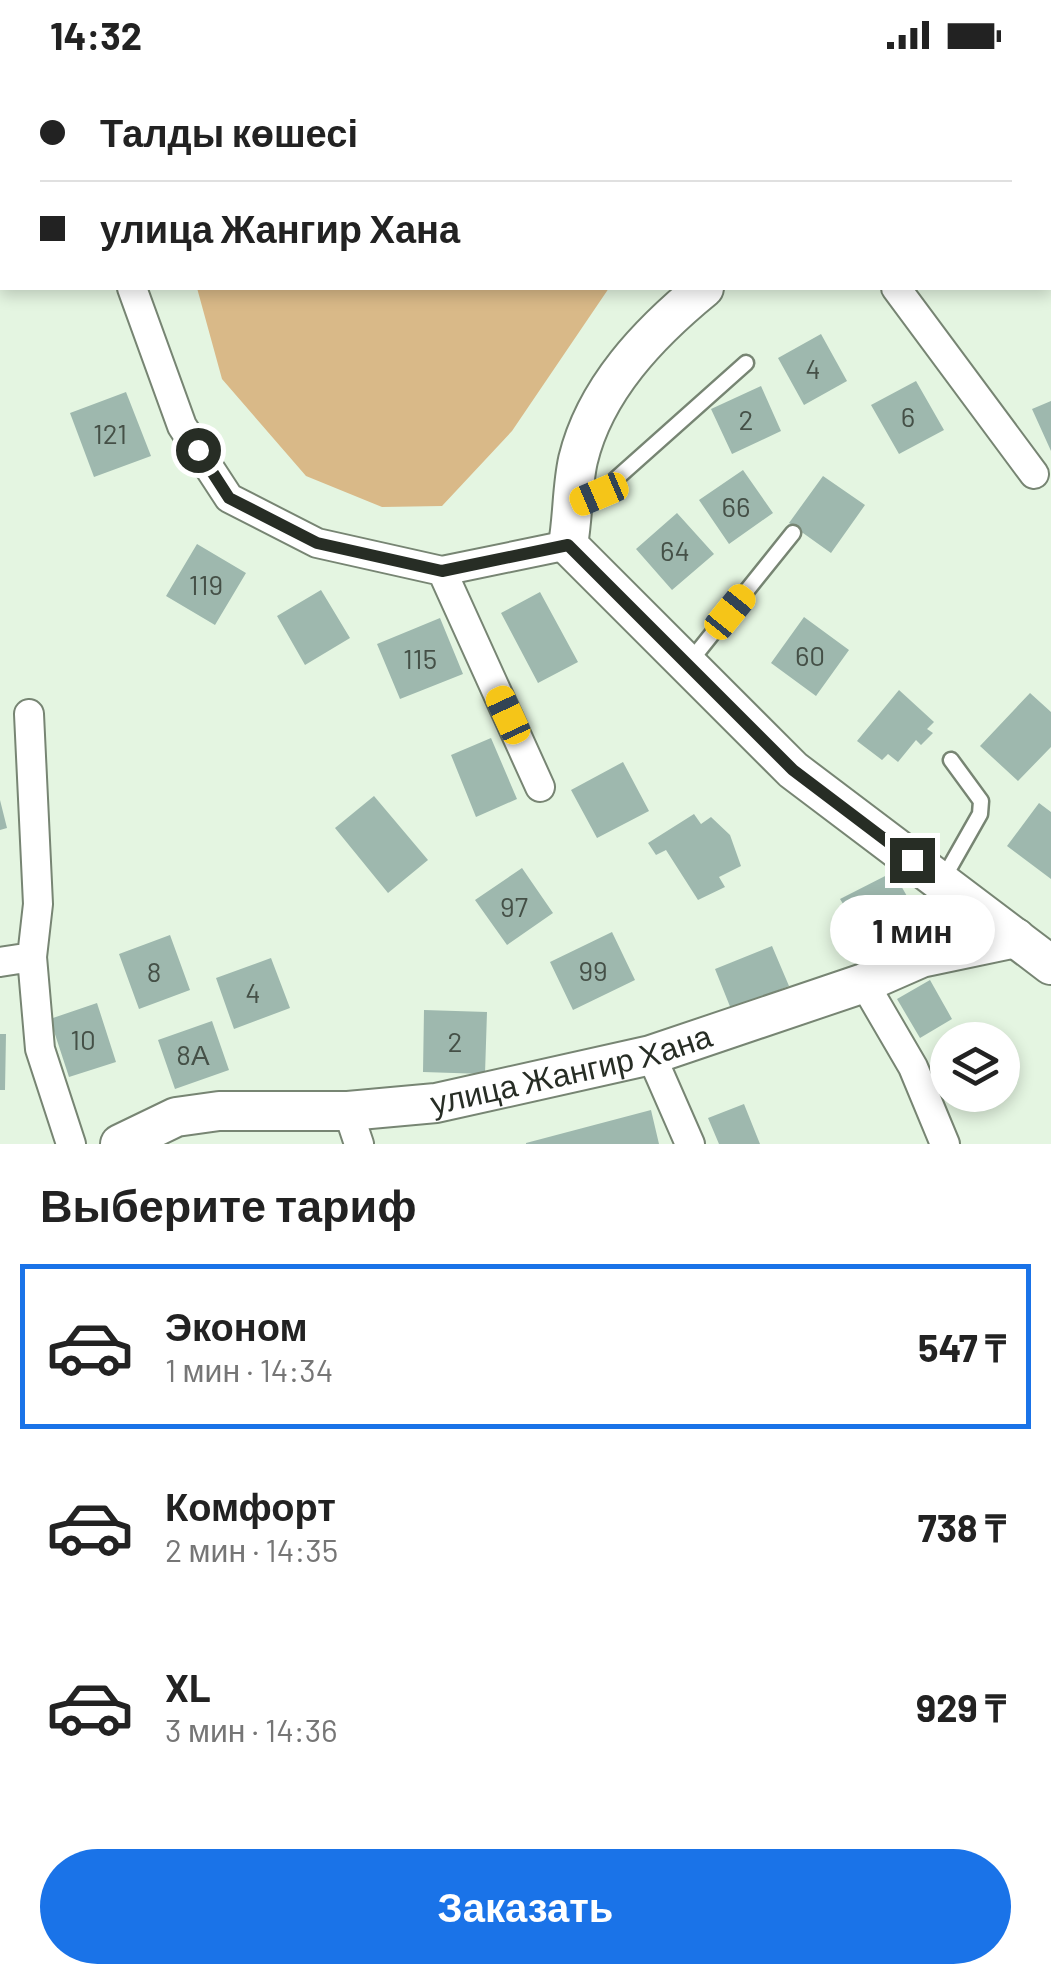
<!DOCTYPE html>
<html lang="ru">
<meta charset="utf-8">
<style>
:root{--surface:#fff;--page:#f2f2f2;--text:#222;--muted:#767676;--line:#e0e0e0;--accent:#1a73e8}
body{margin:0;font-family:Barlow,sans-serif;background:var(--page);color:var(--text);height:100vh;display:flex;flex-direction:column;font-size:38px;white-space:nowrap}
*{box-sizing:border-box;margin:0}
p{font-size:32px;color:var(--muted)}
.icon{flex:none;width:55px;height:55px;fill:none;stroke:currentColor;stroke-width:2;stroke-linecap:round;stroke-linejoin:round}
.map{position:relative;height:1074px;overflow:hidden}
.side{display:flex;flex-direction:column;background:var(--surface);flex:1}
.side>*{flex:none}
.hud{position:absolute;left:0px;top:0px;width:1052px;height:220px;box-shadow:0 5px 15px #0003;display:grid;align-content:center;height:220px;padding:0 40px;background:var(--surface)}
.buttons{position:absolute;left:930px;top:952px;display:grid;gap:20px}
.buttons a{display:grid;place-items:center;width:90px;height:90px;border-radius:50%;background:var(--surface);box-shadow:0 5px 15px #0003;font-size:50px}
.end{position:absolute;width:45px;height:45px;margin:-22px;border:12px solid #272d25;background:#fff;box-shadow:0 0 0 5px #fff}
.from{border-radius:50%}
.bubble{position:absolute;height:70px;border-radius:35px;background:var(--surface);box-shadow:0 5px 15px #0003;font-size:32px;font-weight:700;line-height:70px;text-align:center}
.car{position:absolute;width:30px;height:60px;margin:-30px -15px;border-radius:12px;box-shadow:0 0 8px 2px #0007;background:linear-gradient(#f5c518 24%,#345 0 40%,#f5c518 0 76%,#345 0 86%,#f5c518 0)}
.hud b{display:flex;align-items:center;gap:35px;height:95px;font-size:38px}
.hud b+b{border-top:2px solid var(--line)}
.hud i{width:25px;height:25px;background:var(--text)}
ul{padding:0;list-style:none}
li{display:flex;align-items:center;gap:30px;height:165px;margin:0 20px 15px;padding:0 20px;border:5px solid transparent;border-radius:0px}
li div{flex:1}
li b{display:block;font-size:38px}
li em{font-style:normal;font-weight:700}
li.on{border-color:var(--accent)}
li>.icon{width:90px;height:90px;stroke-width:1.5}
h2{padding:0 40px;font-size:45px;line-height:120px}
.cta{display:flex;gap:20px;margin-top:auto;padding:20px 40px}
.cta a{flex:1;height:115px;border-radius:60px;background:var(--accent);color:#fff;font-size:40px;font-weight:700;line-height:115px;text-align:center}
.status{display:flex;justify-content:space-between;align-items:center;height:70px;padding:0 50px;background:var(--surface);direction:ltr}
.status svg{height:28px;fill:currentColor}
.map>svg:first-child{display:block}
.green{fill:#d9b988}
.building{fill:#9eb8ae}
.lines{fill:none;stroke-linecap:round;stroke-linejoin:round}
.lane-casing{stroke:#778573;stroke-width:19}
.street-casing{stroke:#778573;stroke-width:32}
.secondary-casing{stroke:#778573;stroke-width:42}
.lane{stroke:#fff;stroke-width:14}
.street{stroke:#fff;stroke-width:28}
.secondary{stroke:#fff;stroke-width:38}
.route{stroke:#272d25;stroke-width:12}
.labels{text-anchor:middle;stroke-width:10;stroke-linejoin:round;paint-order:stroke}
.number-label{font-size:28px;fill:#455047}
.street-label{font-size:32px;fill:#272d25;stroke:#f8fff7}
</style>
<div class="status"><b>14:32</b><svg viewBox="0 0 49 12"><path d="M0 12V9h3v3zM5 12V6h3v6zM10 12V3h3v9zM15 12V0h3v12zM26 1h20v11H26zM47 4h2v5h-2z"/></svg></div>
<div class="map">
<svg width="1051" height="1074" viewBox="0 0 1051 1074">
<rect width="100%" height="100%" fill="#e4f5e1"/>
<path class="green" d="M 120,0 L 777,0 L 774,2 Z
M 197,218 L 609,218 L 512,361 L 442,436 L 382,437 L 306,406 L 222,309 Z"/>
<path class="building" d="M 821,264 L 847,311 L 804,335 L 778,288 Z
M 916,311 L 944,360 L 899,384 L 871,335 Z
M 761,316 L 781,361 L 732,384 L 711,339 Z
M 126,322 L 151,386 L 94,407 L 70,343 Z
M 1051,331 L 1051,381 L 1032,339 Z
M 743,400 L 773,443 L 729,474 L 699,430 Z
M 823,406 L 865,435 L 831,483 L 789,453 Z
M 677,443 L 714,484 L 672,520 L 636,479 Z
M 197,474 L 246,503 L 215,555 L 166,526 Z
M 321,520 L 350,568 L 305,595 L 277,546 Z
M 540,522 L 578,592 L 538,613 L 501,543 Z
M 804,547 L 849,580 L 816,626 L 771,593 Z
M 440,548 L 463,604 L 400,629 L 377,574 Z
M 899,620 L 934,652 L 927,659 L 933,663 L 921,675 L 916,670 L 898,692 L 888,684 L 882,690 L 857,671 Z
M 1030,623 L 1051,642 L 1051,677 L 1018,711 L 980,676 Z
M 491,668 L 517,729 L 476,747 L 451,685 Z
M 623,692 L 649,741 L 597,768 L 571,720 Z
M 374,726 L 428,790 L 388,823 L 335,758 Z
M 0,730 L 7,758 L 0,760 Z
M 1039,733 L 1051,742 L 1051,809 L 1007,776 Z
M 694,744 L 701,754 L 711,747 L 730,765 L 741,796 L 719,807 L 725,817 L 698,830 L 666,780 L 656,785 L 648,773 Z
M 522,798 L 553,843 L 507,875 L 475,830 Z
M 893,802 L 922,852 L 896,865 L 890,852 L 876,860 L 872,854 L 859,860 L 840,829 Z
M 612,862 L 635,910 L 573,940 L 550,892 Z
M 170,865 L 190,920 L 139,939 L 119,884 Z
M 772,876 L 789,916 L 731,939 L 715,899 Z
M 271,888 L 290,938 L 234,959 L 216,908 Z
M 930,910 L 952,949 L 920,968 L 897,929 Z
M 97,933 L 116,992 L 69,1007 L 50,949 Z
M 424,940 L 487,942 L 485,1004 L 423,1002 Z
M 212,951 L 229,1000 L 175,1019 L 158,970 Z
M 0,964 L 6,964 L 5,1020 L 0,1020 Z
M 744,1034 L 760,1074 L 719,1074 L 708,1048 Z
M 651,1040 L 659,1074 L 526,1074 L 526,1073 Z"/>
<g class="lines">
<g class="lane-casing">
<path id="lane" d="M 1050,164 L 1051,163
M 575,434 L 599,424 L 746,293
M 688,594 L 793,463
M 942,811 L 980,744 L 981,731 L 951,690"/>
</g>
<g class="street-casing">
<path id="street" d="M 71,0 L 72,2
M 132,218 L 182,356 L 229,428 L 317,473 L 442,501 L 568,475
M 896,218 L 1034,404
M 442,501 L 540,717
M 29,644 L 38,834 L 32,887 L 40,979 L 71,1074
M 0,892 L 32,887
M 864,913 L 913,997 L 945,1074
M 651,985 L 690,1074
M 348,1041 L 359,1074"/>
</g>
<g class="secondary-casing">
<g id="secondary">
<path d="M 1043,2 L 1047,0"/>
<path d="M 704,218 C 649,263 595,319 578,390 C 572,417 573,447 568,475 L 793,700 L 1051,895"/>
<path id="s1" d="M 120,1074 L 176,1047 L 219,1041 L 348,1041 L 436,1033 L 651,985 L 864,913 L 921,888 L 1016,868"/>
</g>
</g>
<use href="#lane" class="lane"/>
<use href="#street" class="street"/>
<use href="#secondary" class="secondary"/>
</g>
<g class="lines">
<path class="route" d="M 198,380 L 229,428 L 317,473 L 442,501 L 568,475 L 793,700 L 912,790"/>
</g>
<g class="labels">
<g class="number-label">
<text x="813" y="309">4</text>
<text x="908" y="357">6</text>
<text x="746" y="360">2</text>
<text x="110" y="374">121</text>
<text x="736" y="447">66</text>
<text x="675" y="491">64</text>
<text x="206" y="525">119</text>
<text x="810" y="596">60</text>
<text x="420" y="599">115</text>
<text x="514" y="847">97</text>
<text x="593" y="911">99</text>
<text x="154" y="912">8</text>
<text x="253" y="933">4</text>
<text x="83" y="980">10</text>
<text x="455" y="982">2</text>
<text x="193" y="995">8А</text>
</g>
<g class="street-label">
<text dy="11" stroke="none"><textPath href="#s1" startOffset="462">улица Жангир Хана</textPath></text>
</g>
</g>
</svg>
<div class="buttons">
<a><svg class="icon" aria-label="layers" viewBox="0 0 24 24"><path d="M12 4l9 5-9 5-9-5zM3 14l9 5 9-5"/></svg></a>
</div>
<i class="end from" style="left:198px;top:380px"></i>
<i class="end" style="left:912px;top:790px"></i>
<div class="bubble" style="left:830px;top:825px;width:165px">1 мин</div>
<i class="car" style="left:599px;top:424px;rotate:247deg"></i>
<i class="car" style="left:730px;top:542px;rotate:39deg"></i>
<i class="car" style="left:508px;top:645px;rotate:335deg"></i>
<div class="hud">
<b><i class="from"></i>Талды көшесі</b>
<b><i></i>улица Жангир Хана</b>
</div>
</div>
<section class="side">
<h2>Выберите тариф</h2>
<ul>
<li class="on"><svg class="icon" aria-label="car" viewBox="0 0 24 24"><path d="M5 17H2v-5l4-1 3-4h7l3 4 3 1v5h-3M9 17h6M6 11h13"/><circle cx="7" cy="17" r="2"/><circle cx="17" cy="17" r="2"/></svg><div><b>Эконом</b><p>1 мин · 14:34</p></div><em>547 ₸</em></li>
<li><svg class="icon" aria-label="car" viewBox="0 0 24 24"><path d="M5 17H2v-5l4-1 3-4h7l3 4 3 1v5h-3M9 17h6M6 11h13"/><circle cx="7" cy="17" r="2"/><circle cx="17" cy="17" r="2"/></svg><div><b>Комфорт</b><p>2 мин · 14:35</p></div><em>738 ₸</em></li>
<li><svg class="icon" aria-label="car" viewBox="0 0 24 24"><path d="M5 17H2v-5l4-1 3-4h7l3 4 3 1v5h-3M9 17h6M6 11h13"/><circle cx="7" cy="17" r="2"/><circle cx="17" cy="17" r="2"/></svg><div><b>XL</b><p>3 мин · 14:36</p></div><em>929 ₸</em></li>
</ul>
<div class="cta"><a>Заказать</a></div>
</section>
